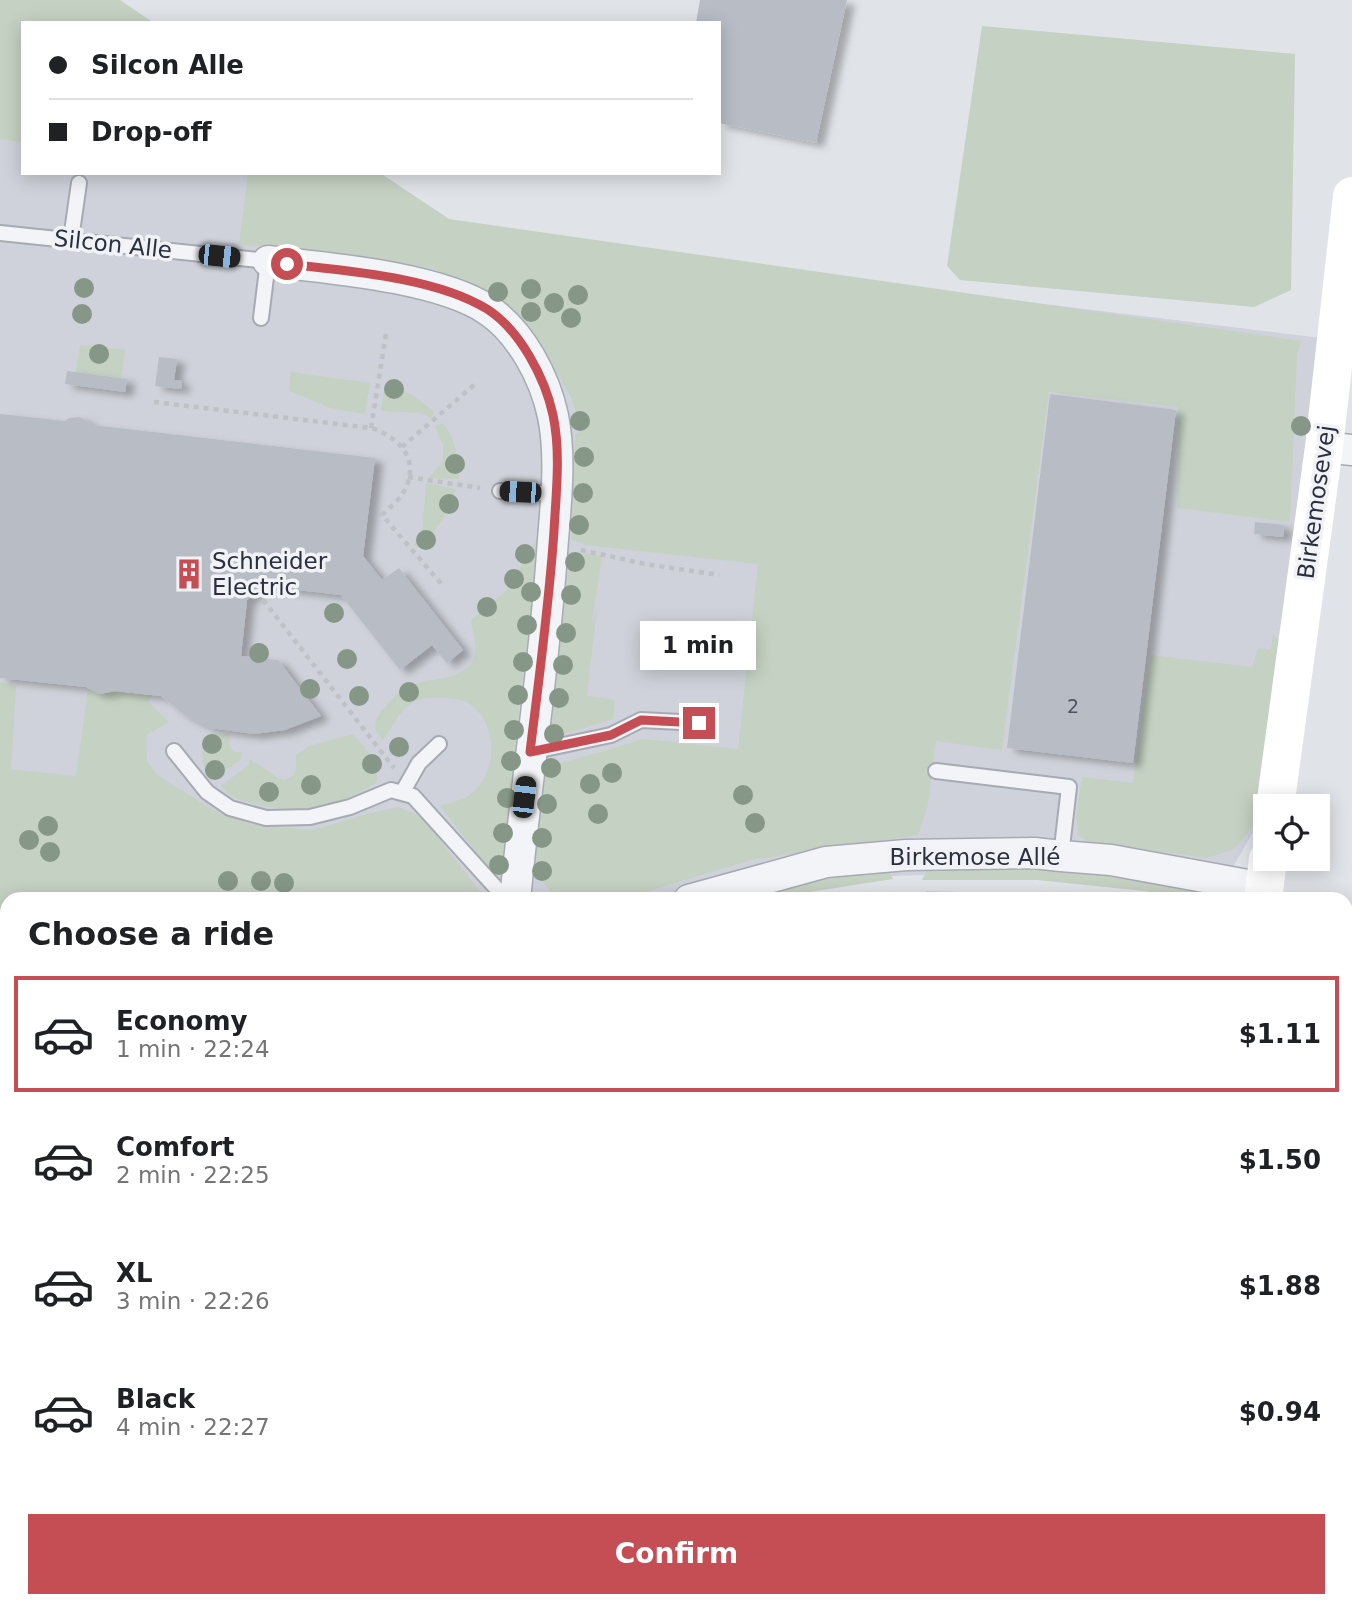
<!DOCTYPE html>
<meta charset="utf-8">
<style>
:root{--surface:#fff;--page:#f2f2f2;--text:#202124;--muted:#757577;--line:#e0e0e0;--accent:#c54e55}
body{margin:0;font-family:"DejaVu Sans",sans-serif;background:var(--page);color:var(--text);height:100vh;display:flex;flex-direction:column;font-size:26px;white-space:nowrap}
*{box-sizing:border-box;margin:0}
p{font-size:23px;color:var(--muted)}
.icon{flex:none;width:38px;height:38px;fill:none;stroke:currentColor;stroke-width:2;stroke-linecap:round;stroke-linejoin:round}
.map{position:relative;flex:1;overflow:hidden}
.drawer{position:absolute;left:0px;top:892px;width:1353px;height:716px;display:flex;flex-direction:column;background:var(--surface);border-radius:21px 21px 0 0;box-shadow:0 4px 18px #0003}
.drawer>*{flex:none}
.hud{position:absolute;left:21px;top:21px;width:700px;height:154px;border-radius:0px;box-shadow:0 4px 18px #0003;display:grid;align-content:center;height:154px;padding:0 28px;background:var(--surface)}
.buttons{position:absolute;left:1253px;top:794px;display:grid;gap:14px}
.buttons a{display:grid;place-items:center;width:77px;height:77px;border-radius:0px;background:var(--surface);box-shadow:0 4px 18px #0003;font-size:35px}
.end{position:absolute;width:32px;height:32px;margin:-16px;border:9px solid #c54e55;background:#fff;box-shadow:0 0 0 4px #fff}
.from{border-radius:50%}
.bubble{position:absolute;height:49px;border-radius:0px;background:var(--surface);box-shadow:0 4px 18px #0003;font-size:23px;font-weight:600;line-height:49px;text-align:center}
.car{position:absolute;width:21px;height:42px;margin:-21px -10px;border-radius:9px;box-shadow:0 0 5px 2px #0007;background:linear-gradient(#222 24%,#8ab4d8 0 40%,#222 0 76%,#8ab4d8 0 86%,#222 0)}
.hud b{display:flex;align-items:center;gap:24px;height:66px;font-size:26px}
.hud b+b{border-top:2px solid var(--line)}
.hud i{width:18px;height:18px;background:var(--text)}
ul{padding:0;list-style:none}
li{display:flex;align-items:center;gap:21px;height:116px;margin:0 14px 10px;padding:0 14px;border:4px solid transparent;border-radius:0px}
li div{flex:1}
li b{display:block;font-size:26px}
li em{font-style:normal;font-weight:600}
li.selected{border-color:var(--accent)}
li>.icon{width:63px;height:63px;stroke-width:1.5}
h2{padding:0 28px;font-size:32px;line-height:84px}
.button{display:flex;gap:14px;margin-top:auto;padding:14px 28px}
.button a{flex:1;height:80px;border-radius:0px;background:var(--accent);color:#fff;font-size:28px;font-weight:600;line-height:80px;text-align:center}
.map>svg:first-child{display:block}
.built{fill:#cfd2da}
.green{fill:#c5d1c2}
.building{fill:#b8bcc5;filter:url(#shadow)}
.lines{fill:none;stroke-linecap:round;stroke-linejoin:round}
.lane-casing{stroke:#a6aab2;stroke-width:18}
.street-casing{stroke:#a6aab2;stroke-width:33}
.path{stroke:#bfc1c7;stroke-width:4.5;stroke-dasharray:5 5;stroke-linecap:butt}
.lane{stroke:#f3f4f7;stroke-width:14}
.street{stroke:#f3f4f7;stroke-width:30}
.secondary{stroke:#fff;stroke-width:38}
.tree{fill:#869787}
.route{stroke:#c54e55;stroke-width:9}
.labels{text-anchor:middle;stroke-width:7;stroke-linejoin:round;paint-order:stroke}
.number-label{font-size:19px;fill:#4e5360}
.street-label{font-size:23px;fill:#2a303e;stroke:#f0f2f6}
.poi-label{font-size:23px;fill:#2a303e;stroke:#f0f2f6;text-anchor:start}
</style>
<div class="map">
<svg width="1352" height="1608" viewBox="0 0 1352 1608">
<defs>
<filter id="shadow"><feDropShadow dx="8" dy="4.5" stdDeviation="3.5" flood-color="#0004"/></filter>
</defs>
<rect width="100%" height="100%" fill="#e0e3e8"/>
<path class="built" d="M 23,120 L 23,173 L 314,173 L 445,230 L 1321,338 L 1261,818 L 1217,895 L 993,873 L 858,877 L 746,900 L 7,900 L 7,1601 L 392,1601 L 374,1608 L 0,1608 L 0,121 Z"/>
<path class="green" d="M 0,0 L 120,0 L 154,23 L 23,23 L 23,142 L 0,139 Z
M 982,26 L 1295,54 L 1291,290 L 1254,307 L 960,280 L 947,266 Z
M 248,173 L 380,173 L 449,219 L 1301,341 L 1297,356 L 1290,522 L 1177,508 L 1178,407 L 1049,392 L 1002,750 L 936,741 L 927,809 L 918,835 L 751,860 L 623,899 L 557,899 L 541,880 L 535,860 L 545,768 L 644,739 L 738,749 L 758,564 L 586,545 L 571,540 L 575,434 L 583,430 L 570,395 L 542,349 L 508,314 L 462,283 L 432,268 L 239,244 Z
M 80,345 L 125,350 L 121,378 L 76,372 Z
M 291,372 L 370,383 L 365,414 L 331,408 L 289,391 Z
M 385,385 C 404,388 420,399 434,412 L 431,418 C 415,408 397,415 381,410 Z
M 443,423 C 457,441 457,456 459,479 L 429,478 L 443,461 L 443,444 L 435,426 Z
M 426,483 L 456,489 C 450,513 436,531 419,548 L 413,545 L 422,533 Z
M 537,540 L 541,544 L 521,690 L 501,884 L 440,806 C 449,803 458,801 466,797 C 498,780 500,725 470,704 C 463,699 452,698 444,698 C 431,697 418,698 408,706 C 394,717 393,729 382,740 C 379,735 375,731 375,725 C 376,713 399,690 411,685 C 428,678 453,681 468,667 C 481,656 473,635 471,620 L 506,591 Z
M 571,552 L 602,556 L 591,628 L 597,607 L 587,696 L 615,700 L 613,719 L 549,739 L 548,712 Z
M 1273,635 L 1282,643 L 1258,821 L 1234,849 L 1207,858 L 1090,842 L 1079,836 L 1076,818 L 1082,777 L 1133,783 L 1150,655 L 1252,667 L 1258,648 L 1271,650 Z
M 0,682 L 16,686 L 11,769 L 76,776 L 88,689 L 152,696 L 148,702 L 169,722 L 148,734 L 146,739 L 147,761 L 157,775 L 215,811 L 256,825 L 314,830 L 373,812 L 399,807 L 423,818 L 486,899 L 7,900 L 7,919 L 0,914 Z
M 211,733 L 230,734 L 229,746 L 234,752 L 243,752 L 240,760 L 211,781 C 200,767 198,747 211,733 Z
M 353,734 C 367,749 378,761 377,782 C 339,808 292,816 248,802 C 237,799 227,795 221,786 L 248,765 L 250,759 L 278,778 L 285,780 L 294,775 L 296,768 L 296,755 L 309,746 Z
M 938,866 L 1073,868 L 1201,885 L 1228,899 L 1186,899 L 1178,896 L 1144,891 L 1037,880 L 922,880 L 928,869 Z
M 887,868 L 893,879 L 764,899 L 714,900 L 849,872 Z
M 926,891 L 1082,896 L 1109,899 L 929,900 Z
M 0,983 L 7,987 L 7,1018 L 0,1007 Z
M 1352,1317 L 1352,1355 L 1346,1356 L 1346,1318 Z
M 0,1440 L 7,1442 L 7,1474 L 0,1474 Z
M 1352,1546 L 1352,1608 L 1333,1608 L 1335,1601 L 1346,1601 L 1346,1573 Z
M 0,1574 L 7,1574 L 7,1601 L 396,1601 L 373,1608 L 0,1608 Z
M 640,1601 L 1024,1601 L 1032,1608 L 612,1608 Z
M 1063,1601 L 1279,1601 L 1278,1608 L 1075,1608 Z"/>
<path class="building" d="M 700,0 L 847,0 L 816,143 L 719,123 L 719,23 L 696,23 Z
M 159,357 L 177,359 L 174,380 L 182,381 L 181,389 L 155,386 Z
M 67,371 L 127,379 L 125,392 L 65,384 Z
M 1050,394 L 1176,410 L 1133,763 L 1007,748 Z
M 0,414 L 65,421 L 69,418 L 80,417 L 92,425 L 375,458 L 363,556 L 382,580 L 399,568 L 463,650 L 447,663 L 432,645 L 400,670 L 341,595 L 264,586 L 247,600 L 241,656 L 278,660 L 321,716 L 285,730 L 254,734 L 211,728 L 185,715 L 161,696 L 116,691 L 99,694 L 86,687 L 0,678 Z
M 1255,522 L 1284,525 L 1283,537 L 1254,534 Z
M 1346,1109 L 1352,1110 L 1352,1156 L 1346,1140 Z
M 0,1477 L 7,1477 L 7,1573 L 0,1573 Z"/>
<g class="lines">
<g class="lane-casing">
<path id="lane" d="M 0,233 L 268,261 L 261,318
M 71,239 L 79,183
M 500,491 L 556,494
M 174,751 L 207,792 L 230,808 L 266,818 L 310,817 L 350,807 L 391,790 L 413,796 L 507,900
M 530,752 L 611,735 L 641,720 L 700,723
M 936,771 L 1069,787 L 1061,856
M 402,793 L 419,763 L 439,744
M 1348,967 L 1352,967
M 1346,1051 L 1352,1051"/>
</g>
<g class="street-casing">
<path id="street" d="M 268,261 C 328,268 439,277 488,310 C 521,332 545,378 553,416 C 562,461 555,508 552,553 C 544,669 526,784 515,900
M 1324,447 L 1352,450
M 689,900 L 826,862 L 906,855 L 1034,853 L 1061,856 L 1111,860 L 1264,888
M 0,929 L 7,935"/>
</g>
<path class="path" d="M 154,402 L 371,428 C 402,438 422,462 402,495 C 397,502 388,509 382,515 L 444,587
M 371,428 L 386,334
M 402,447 L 474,385
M 408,477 L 480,488
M 581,550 L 645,564 L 719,575
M 257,592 L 394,768
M 0,972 L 7,977
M 1033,1601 L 1041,1608"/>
<use href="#lane" class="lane"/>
<use href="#street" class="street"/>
<path class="secondary" d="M 1275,807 L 1324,447 L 1352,196
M 1263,900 L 1268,859
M 1346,1376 L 1352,1374
M 1346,1417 L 1352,1416
M 501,1608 L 537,1601
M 1305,1608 L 1308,1601"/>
</g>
<g class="tree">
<circle cx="84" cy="288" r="10"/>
<circle cx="531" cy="289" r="10"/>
<circle cx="498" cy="292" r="10"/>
<circle cx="578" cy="295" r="10"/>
<circle cx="554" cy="303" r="10"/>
<circle cx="531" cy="312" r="10"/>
<circle cx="82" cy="314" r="10"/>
<circle cx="571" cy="318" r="10"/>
<circle cx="99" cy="354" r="10"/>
<circle cx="394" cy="389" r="10"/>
<circle cx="580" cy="421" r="10"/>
<circle cx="1301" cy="426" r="10"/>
<circle cx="584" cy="457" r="10"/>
<circle cx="455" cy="464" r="10"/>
<circle cx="583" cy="493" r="10"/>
<circle cx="449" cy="504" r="10"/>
<circle cx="579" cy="525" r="10"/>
<circle cx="426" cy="540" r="10"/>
<circle cx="525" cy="554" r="10"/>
<circle cx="575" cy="562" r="10"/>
<circle cx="514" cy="579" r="10"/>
<circle cx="531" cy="592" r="10"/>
<circle cx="571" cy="595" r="10"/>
<circle cx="487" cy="607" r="10"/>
<circle cx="334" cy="613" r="10"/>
<circle cx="527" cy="625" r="10"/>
<circle cx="566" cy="633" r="10"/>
<circle cx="259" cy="653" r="10"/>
<circle cx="347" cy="659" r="10"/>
<circle cx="523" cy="662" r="10"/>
<circle cx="563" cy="665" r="10"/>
<circle cx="310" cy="689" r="10"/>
<circle cx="409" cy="692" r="10"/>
<circle cx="518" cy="695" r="10"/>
<circle cx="359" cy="696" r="10"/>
<circle cx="559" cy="698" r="10"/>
<circle cx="514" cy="730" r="10"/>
<circle cx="554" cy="734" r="10"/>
<circle cx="212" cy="744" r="10"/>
<circle cx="399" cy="747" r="10"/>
<circle cx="511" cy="761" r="10"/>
<circle cx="372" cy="764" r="10"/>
<circle cx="551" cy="768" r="10"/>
<circle cx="215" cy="770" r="10"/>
<circle cx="612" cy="773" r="10"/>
<circle cx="590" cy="784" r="10"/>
<circle cx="311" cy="785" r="10"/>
<circle cx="269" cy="792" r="10"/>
<circle cx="743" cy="795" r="10"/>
<circle cx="507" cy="798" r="10"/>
<circle cx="547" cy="804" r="10"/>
<circle cx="598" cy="814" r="10"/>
<circle cx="755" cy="823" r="10"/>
<circle cx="48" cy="826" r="10"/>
<circle cx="503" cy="833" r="10"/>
<circle cx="542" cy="838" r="10"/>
<circle cx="29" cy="840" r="10"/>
<circle cx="50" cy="852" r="10"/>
<circle cx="499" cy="865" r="10"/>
<circle cx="542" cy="871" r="10"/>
<circle cx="228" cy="881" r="10"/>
<circle cx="261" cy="881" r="10"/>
<circle cx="284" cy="883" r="10"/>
</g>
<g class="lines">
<path class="route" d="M 287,264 C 347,271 435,277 487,309 C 520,330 545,378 553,415 C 561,453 556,493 554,531 C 549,605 539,678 530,752 L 611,735 L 641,720 L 699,723"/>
</g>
<defs>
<g id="building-bare" transform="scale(2.415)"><path d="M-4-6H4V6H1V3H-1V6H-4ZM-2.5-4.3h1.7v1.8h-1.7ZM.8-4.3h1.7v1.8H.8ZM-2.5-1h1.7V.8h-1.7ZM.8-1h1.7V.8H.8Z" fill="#c54e55" stroke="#f0f2f6" stroke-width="2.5" paint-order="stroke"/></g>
</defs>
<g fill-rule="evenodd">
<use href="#building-bare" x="189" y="574"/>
</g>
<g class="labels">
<g class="number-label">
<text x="1073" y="713">2</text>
</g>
<g class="street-label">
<text transform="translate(113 244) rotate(6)" y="8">Silcon Alle</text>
<text transform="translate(1316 502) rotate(-82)" y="8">Birkemosevej</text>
<text x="975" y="865">Birkemose Allé</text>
</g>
<g class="poi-label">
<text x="212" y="569">Schneider<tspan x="212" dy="26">Electric</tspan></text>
</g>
</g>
</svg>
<div class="buttons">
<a><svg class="icon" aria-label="locate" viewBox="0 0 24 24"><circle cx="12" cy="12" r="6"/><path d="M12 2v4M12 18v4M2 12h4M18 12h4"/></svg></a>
</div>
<i class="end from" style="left:287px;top:264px"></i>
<i class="end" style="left:699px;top:723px"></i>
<div class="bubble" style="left:640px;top:621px;width:116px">1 min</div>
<i class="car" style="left:219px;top:256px;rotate:96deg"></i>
<i class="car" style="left:520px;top:492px;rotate:273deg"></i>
<i class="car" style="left:524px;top:797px;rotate:7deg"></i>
<div class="hud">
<b><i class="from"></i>Silcon Alle</b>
<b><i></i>Drop-off</b>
</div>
<section class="drawer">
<h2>Choose a ride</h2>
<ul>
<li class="selected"><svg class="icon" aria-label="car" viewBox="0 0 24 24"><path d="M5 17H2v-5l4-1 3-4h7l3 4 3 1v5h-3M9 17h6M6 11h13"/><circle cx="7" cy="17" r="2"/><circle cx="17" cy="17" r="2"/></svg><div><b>Economy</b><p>1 min · 22:24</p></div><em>$1.11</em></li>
<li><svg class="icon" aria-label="car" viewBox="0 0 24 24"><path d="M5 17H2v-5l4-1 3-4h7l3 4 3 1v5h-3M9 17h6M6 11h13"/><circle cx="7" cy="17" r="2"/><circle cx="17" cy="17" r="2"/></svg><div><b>Comfort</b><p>2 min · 22:25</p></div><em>$1.50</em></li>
<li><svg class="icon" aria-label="car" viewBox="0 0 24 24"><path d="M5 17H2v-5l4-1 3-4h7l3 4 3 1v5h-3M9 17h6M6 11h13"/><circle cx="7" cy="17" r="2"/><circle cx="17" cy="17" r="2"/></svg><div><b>XL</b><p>3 min · 22:26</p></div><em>$1.88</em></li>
<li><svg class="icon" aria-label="car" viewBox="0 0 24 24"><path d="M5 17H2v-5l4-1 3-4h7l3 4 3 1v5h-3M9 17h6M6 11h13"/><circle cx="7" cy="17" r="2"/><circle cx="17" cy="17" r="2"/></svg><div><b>Black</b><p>4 min · 22:27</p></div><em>$0.94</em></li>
</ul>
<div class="button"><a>Confirm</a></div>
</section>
</div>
